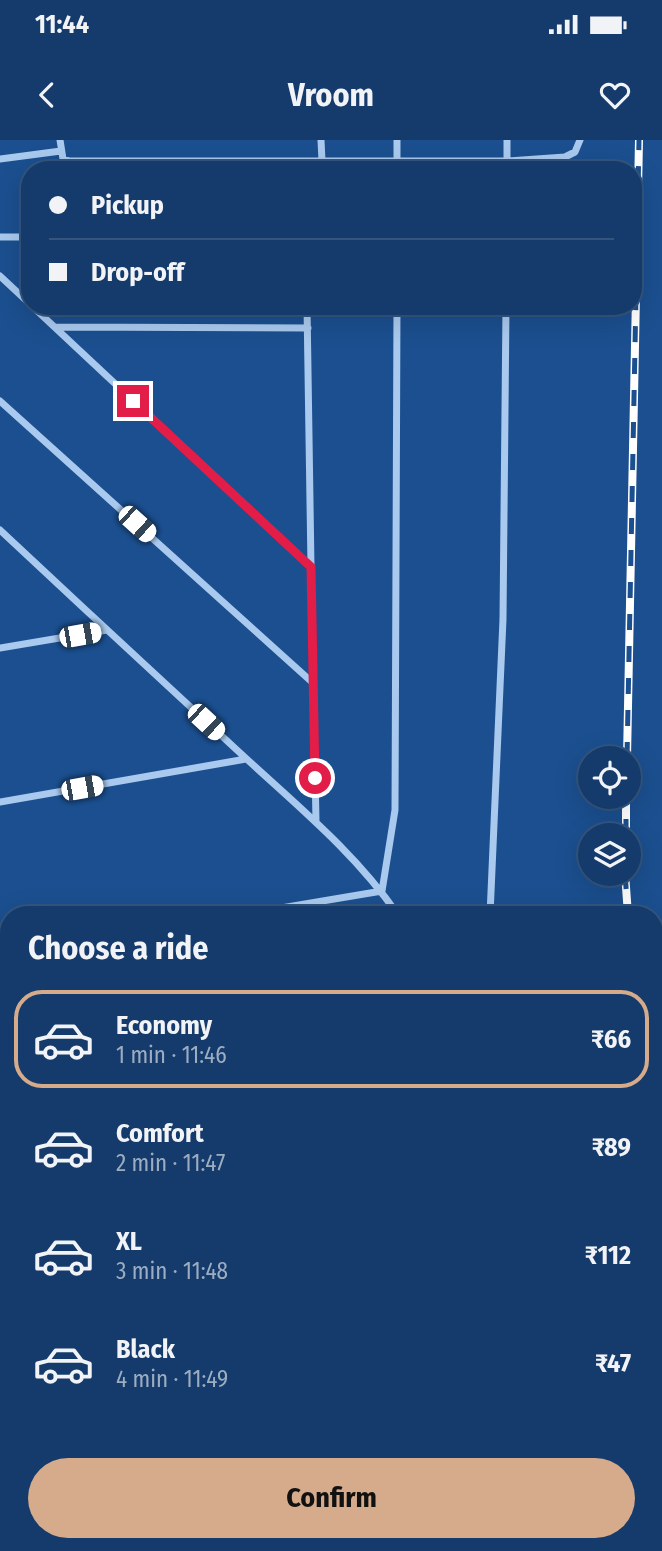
<!DOCTYPE html>
<meta charset="utf-8">
<style>
:root{--surface:#143b6b;--page:#214673;--text:#f1f3f6;--muted:#9dadc1;--line:#33557e;--accent:#d6ab8b}
body{margin:0;font-family:"Fira Sans Condensed",sans-serif;background:var(--page);color:var(--text);height:100vh;display:flex;flex-direction:column;font-size:26px;white-space:nowrap}
*{box-sizing:border-box;margin:0}
p{font-size:23px;color:var(--muted)}
.icon{flex:none;width:38px;height:38px;fill:none;stroke:currentColor;stroke-width:2;stroke-linecap:round;stroke-linejoin:round}
.map{position:relative;flex:1;overflow:hidden}
.sheet{position:absolute;left:0px;top:766px;width:663px;height:646px;display:flex;flex-direction:column;background:var(--surface);border-radius:28px 28px 0 0;box-shadow:0 7px 28px #0002,0 0 0 2px var(--line)}
.sheet>*{flex:none}
.guide{position:absolute;left:21px;top:21px;width:621px;height:154px;border-radius:28px;box-shadow:0 7px 28px #0002,0 0 0 2px var(--line);display:grid;align-content:center;height:154px;padding:0 28px;background:var(--surface)}
.buttons{position:absolute;left:578px;top:606px;display:grid;gap:14px}
.buttons a{display:grid;place-items:center;width:63px;height:63px;border-radius:50%;background:var(--surface);box-shadow:0 7px 28px #0002,0 0 0 2px var(--line);font-size:35px}
.end{position:absolute;width:32px;height:32px;margin:-16px;border:9px solid #e11d48;background:#fff;box-shadow:0 0 0 4px #fff}
.from{border-radius:50%}
.car{position:absolute;width:21px;height:42px;margin:-21px -10px;border-radius:9px;box-shadow:0 0 5px 2px #0007;background:linear-gradient(#fff 24%,#345 0 40%,#fff 0 76%,#345 0 86%,#fff 0)}
.guide b{display:flex;align-items:center;gap:24px;height:66px;font-size:26px}
.guide b+b{border-top:2px solid var(--line)}
.guide i{width:18px;height:18px;background:var(--text)}
ul{padding:0;list-style:none}
li{display:flex;align-items:center;gap:21px;height:98px;margin:0 14px 10px;padding:0 14px;border:4px solid transparent;border-radius:28px}
li div{flex:1}
li b{display:block;font-size:26px}
li em{font-style:normal;font-weight:700}
li.on{border-color:var(--accent)}
li>.icon{width:63px;height:63px;stroke-width:1.5}
h2{padding:0 28px;font-size:32px;line-height:84px}
.cta{display:flex;gap:14px;margin-top:auto;padding:14px 28px}
.cta a{flex:1;height:80px;border-radius:42px;background:var(--accent);color:#111;font-size:28px;font-weight:700;line-height:80px;text-align:center}
.status{display:flex;justify-content:space-between;align-items:center;height:49px;padding:0 35px;background:var(--surface);direction:ltr}
.status svg{height:19px;fill:currentColor}
header{display:flex;justify-content:space-between;align-items:center;height:91px;padding:0 28px;background:var(--surface);font-size:32px;font-weight:700}
.map>svg:first-child{display:block}
.lines{fill:none;stroke-linecap:round;stroke-linejoin:round}
.minor{stroke:#a9c9ee;stroke-width:7}
.rail-casing{stroke:#fff;stroke-width:8}
.rail{stroke:#1b4f8f;stroke-width:5;stroke-dasharray:16;stroke-linecap:butt}
.route{stroke:#e11d48;stroke-width:9}
</style>
<div class="status"><b>11:44</b><svg viewBox="0 0 49 12"><path d="M0 12V9h3v3zM5 12V6h3v6zM10 12V3h3v9zM15 12V0h3v12zM26 1h20v11H26zM47 4h2v5h-2z"/></svg></div>
<header><svg class="icon" aria-label="back" viewBox="0 0 24 24"><path d="M15 5l-7 7 7 7"/></svg>Vroom<svg class="icon" aria-label="heart" viewBox="0 0 24 24"><path d="M12 20l-8-8c-3-5 5-10 8-4 3-6 11-1 8 4z"/></svg></header>
<div class="map">
<svg width="662" height="1411" viewBox="0 0 662 1411">
<rect width="100%" height="100%" fill="#1b4f8f"/>
<g class="lines">
<path class="minor" d="M 60,0 L 63,19 L 70,21 L 507,21 L 565,17 L 575,12 L 580,0
M 321,0 L 322,21
M 0,19 L 61,11
M 397,30 L 397,0
M 507,30 L 507,0
M 0,97 L 30,97
M 0,136 L 30,164
M 32,166 L 311,427 L 316,681
M 307,166 L 311,427
M 55,187 L 308,188
M 0,261 L 313,543
M 0,390 C 79,464 159,538 238,611 C 294,663 355,712 398,775
M 0,508 L 107,490
M 0,662 L 246,619
M 239,775 L 382,751 L 395,670 L 397,166
M 490,775 L 503,479 L 506,166
M 0,816 L 9,814
M 0,1038 L 9,1123
M 0,1318 L 9,1322
M 191,1404 L 207,1411
M 296,1404 L 297,1411
M 416,1404 L 417,1411
M 571,1404 L 571,1411
M 142,1411 L 144,1404"/>
<g class="rail-casing">
<path id="rail" d="M 627,618 L 639,0
M 626,695 L 626,656
M 625,733 L 628,775
M 654,1158 L 662,1267"/>
</g>
<use href="#rail" class="rail"/>
</g>
<g class="lines">
<path class="route" d="M 133,261 L 311,427 L 315,638"/>
</g>
</svg>
<div class="buttons">
<a><svg class="icon" aria-label="locate" viewBox="0 0 24 24"><circle cx="12" cy="12" r="6"/><path d="M12 2v4M12 18v4M2 12h4M18 12h4"/></svg></a>
<a><svg class="icon" aria-label="layers" viewBox="0 0 24 24"><path d="M12 4l9 5-9 5-9-5zM3 14l9 5 9-5"/></svg></a>
</div>
<i class="end from" style="left:315px;top:638px"></i>
<i class="end" style="left:133px;top:261px"></i>
<i class="car" style="left:137px;top:384px;rotate:132deg"></i>
<i class="car" style="left:80px;top:495px;rotate:80deg"></i>
<i class="car" style="left:206px;top:582px;rotate:133deg"></i>
<i class="car" style="left:82px;top:648px;rotate:80deg"></i>
<div class="guide">
<b><i class="from"></i>Pickup</b>
<b><i></i>Drop-off</b>
</div>
<section class="sheet">
<h2>Choose a ride</h2>
<ul>
<li class="on"><svg class="icon" aria-label="car" viewBox="0 0 24 24"><path d="M5 17H2v-5l4-1 3-4h7l3 4 3 1v5h-3M9 17h6M6 11h13"/><circle cx="7" cy="17" r="2"/><circle cx="17" cy="17" r="2"/></svg><div><b>Economy</b><p>1 min · 11:46</p></div><em>₹66</em></li>
<li><svg class="icon" aria-label="car" viewBox="0 0 24 24"><path d="M5 17H2v-5l4-1 3-4h7l3 4 3 1v5h-3M9 17h6M6 11h13"/><circle cx="7" cy="17" r="2"/><circle cx="17" cy="17" r="2"/></svg><div><b>Comfort</b><p>2 min · 11:47</p></div><em>₹89</em></li>
<li><svg class="icon" aria-label="car" viewBox="0 0 24 24"><path d="M5 17H2v-5l4-1 3-4h7l3 4 3 1v5h-3M9 17h6M6 11h13"/><circle cx="7" cy="17" r="2"/><circle cx="17" cy="17" r="2"/></svg><div><b>XL</b><p>3 min · 11:48</p></div><em>₹112</em></li>
<li><svg class="icon" aria-label="car" viewBox="0 0 24 24"><path d="M5 17H2v-5l4-1 3-4h7l3 4 3 1v5h-3M9 17h6M6 11h13"/><circle cx="7" cy="17" r="2"/><circle cx="17" cy="17" r="2"/></svg><div><b>Black</b><p>4 min · 11:49</p></div><em>₹47</em></li>
</ul>
<div class="cta"><a>Confirm</a></div>
</section>
</div>
